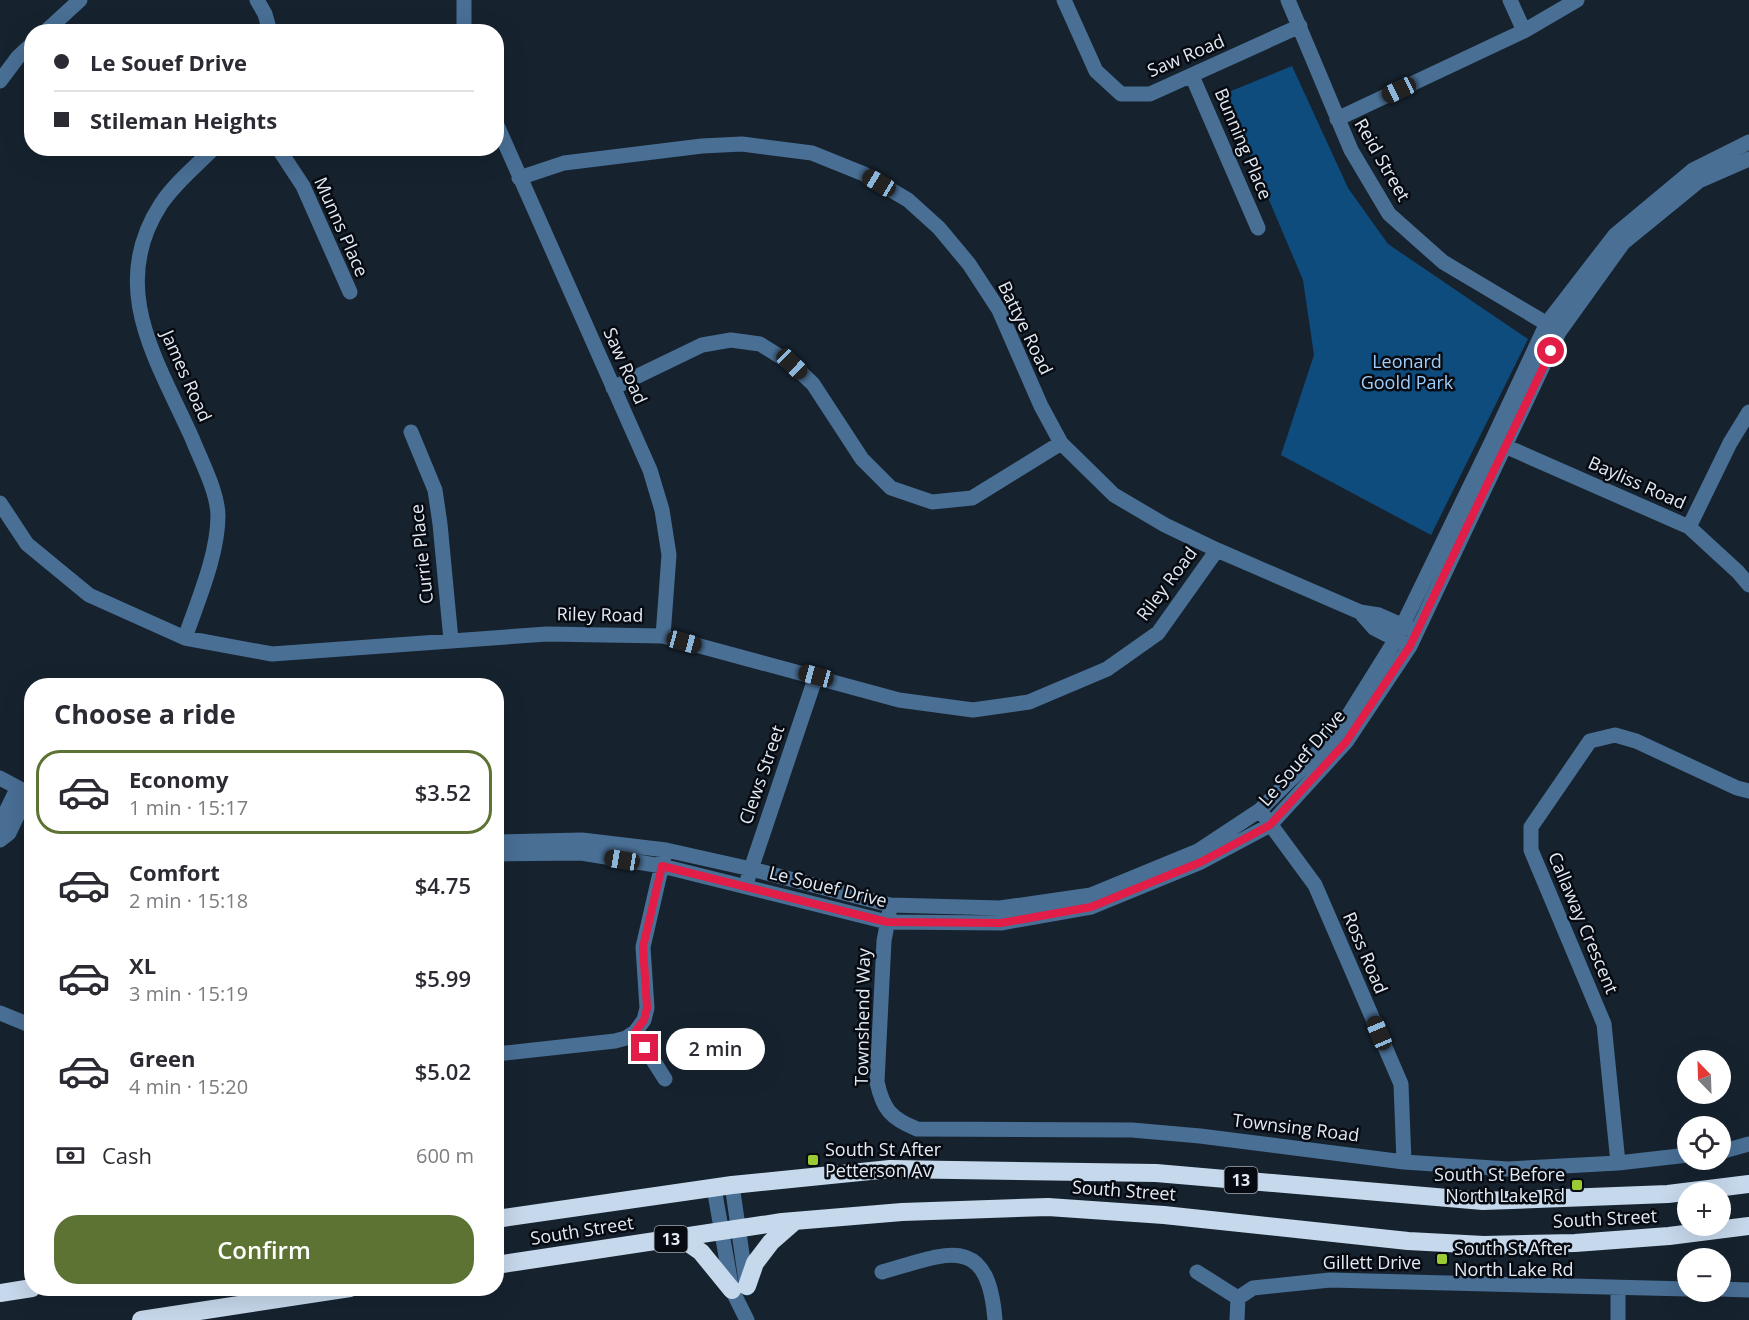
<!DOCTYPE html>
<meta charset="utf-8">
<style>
:root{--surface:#fff;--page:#f2f2f3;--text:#2b2b33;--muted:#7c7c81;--line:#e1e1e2;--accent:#5d7334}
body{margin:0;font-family:"Open Sans",sans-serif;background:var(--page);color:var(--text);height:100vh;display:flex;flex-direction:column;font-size:22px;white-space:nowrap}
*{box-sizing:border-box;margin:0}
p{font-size:20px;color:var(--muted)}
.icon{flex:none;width:33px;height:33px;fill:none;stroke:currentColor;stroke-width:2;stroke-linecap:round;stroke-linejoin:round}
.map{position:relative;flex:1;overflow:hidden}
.panel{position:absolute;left:24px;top:678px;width:480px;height:618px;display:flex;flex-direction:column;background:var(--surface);border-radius:24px;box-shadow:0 6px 24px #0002}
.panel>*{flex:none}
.top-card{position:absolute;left:24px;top:24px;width:480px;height:132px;border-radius:24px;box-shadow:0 6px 24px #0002;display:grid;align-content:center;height:132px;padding:0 30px;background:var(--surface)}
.needle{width:39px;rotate:337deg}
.controls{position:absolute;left:1677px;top:1050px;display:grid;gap:12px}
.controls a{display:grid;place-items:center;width:54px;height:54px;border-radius:50%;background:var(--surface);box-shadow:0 6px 24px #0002;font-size:30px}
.end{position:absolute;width:27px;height:27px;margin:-14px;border:8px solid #e11d48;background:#fff;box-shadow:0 0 0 3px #fff}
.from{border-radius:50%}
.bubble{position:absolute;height:42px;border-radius:21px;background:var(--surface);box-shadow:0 6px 24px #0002;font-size:20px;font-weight:600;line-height:42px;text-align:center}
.car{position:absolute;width:18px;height:36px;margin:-18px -9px;border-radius:8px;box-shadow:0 0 4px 2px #0007;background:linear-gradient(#222 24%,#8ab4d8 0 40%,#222 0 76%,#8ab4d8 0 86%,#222 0)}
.top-card b{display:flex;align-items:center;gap:21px;height:57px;font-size:22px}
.top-card b+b{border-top:2px solid var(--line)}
.top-card i{width:15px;height:15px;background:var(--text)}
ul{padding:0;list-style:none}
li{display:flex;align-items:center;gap:18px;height:84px;margin:0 12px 9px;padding:0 18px;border:3px solid transparent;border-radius:24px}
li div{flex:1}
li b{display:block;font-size:22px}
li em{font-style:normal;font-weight:600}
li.on{border-color:var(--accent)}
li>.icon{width:54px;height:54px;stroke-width:1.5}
h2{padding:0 30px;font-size:27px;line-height:72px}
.pay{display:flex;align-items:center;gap:15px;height:66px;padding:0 30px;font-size:22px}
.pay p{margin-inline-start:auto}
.cta{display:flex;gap:12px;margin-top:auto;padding:12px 30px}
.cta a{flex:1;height:69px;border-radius:24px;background:var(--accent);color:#fff;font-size:24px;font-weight:600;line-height:69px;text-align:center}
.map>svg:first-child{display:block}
.green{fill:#0f4c7e}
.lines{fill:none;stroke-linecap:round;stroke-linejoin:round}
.minor{stroke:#496f95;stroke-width:15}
.highway{stroke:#c6d8eb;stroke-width:18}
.route{stroke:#e11d48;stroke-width:8}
.poi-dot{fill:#9acb35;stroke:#070b11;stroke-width:2}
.labels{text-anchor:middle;stroke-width:5;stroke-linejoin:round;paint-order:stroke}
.shield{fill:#070b11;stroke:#a0a7af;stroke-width:1.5}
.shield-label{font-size:16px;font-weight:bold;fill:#e2eaf3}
.street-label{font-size:18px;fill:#e2eaf3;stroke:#070b11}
.park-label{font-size:18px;fill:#9fcdfb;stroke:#070b11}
.poi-label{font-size:18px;fill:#e2eaf3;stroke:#070b11;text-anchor:start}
</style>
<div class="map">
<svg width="1749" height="1320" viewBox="0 0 1749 1320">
<rect width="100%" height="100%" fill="#16232f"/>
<path class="green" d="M 1292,66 L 1348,188 L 1388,244 L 1528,339 L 1431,535 L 1281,455 L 1314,355 L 1303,280 L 1224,94 Z"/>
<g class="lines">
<path class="minor" d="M 257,0 L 265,14 L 270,32
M 464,0 L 464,32
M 1064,0 L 1096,71 L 1121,94 L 1150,94 L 1300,26
M 1288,0 L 1351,150 L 1389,214 L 1443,262 L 1554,328
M 1510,0 L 1524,31
M 45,32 L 80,0
M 1192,76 L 1258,228
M 0,81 L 18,57 L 32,44
M 1337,119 L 1524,31 L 1577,0
M 496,123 L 650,470 L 662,510 L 669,555 L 663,636
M 278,148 L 303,186 L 350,292
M 519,178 L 564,163 L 702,146 L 742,144 L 812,153 L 864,174 L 908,200 L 939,228 L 969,264 L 999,310 L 1041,406 L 1061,443 L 1114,495 L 1165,525 L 1217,550 L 1360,612 L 1379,615 L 1411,629
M 613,388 L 702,345 L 731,340 L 760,344 L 792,364 L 813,384 L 862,459 L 891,488 L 932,502 L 972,498 L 1061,443
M 411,432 L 435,490 L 440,524 L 451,640
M 1498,443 L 1689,527 L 1738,572 L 1749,585
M 0,503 L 27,544 L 89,595 L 185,638 L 272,654 L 547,634 L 663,636 L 899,700 L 973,710 L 1029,702 L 1107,669 L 1158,633 L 1217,550
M 1689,527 L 1730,443 L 1749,412
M 1360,612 L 1374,628 L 1403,643
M 185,638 C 198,600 218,555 218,515 C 217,490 201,461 192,438 C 157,360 107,287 161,204 C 175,183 196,166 214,148
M 0,778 L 26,792
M 1265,817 L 1315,885 L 1401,1084 L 1404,1162
M 0,824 L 17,789
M 0,840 L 9,833 L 28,793
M 496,842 L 582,840 L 666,850 L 751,869 L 890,905 L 1000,908 L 1091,895 L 1198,851 L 1260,810 L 1338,732 L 1396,639 L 1492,441 L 1547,323 L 1615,235 L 1693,170 L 1749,142
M 496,854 L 581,853 L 662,866 L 887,922 L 1001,923 L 1091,907 L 1201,862 L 1270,825 L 1346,742 L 1410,646 L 1559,332 L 1623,243 L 1699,181 L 1749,159
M 664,856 L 643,947 L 647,1008 L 644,1020 L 635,1032 L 665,1079
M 748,878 L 816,676
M 889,914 L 884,941 L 877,1082 C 883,1109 890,1118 917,1129 L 1132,1130 L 1200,1136 L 1404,1162 L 1508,1169 L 1618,1163 L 1688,1155
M 0,1013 L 32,1026
M 496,1054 L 615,1041 L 626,1038 L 635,1032
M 1720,1152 L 1749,1144
M 1618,1163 L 1604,1024 L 1531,850 L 1531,827 L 1590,741 L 1615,735 L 1636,741 L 1737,788 L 1749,791
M 732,1185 L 747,1288
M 714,1188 L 732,1290 L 747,1320
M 882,1272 C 946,1254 988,1231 995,1320
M 1197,1272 L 1238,1298
M 1720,1289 L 1749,1290
M 1237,1320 L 1238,1298 L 1253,1288 L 1330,1280 L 1688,1289
M 1618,1320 L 1618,1288"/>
<path class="highway" d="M 496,1219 L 732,1185 L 890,1169 L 1156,1173 L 1483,1201 L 1668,1194 L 1749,1184
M 681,1238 L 701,1252 L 732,1290
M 496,1265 L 782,1222 L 902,1212 L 1048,1207 L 1164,1215 L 1408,1241 L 1484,1245 L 1575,1243 L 1669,1236 L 1749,1226
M 747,1286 L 755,1263 L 771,1242 L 795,1221
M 0,1293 L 32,1288
M 141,1320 L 350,1288"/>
</g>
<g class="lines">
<path class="route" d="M 645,1048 L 635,1032 L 644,1020 L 647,1008 L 643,947 L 662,866 L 887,922 L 1001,923 L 1091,907 L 1201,862 L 1270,825 L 1346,742 L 1410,646 L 1551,351"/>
</g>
<g class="poi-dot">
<rect x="807" y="1154" width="12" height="12" rx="3"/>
<rect x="1571" y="1179" width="12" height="12" rx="3"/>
<rect x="1436" y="1253" width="12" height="12" rx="3"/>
</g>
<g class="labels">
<g class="shield">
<rect x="1224.5" y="1167" width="33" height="26" rx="4.5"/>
<rect x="654.5" y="1226" width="33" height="26" rx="4.5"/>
</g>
<g class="shield-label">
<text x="1241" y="1186">13</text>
<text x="671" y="1245">13</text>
</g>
<g class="street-label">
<text transform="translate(1186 56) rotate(-23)" y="6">Saw Road</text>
<text transform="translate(1243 144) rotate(67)" y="6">Bunning Place</text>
<text transform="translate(1382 160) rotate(60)" y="6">Reid Street</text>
<text transform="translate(341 227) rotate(66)" y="6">Munns Place</text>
<text transform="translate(1025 328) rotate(64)" y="6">Battye Road</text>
<text transform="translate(625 366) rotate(66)" y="6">Saw Road</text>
<text transform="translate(186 376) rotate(66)" y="6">James Road</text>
<text transform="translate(1637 483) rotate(24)" y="6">Bayliss Road</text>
<text transform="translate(422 554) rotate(-96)" y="6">Currie Place</text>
<text transform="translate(1167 584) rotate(-53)" y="6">Riley Road</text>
<text transform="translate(600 615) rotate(1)" y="6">Riley Road</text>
<text transform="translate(1302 758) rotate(-49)" y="6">Le Souef Drive</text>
<text transform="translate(762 775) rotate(-71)" y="6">Clews Street</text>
<text transform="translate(828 887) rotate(14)" y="6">Le Souef Drive</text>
<text transform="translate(1583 923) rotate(67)" y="6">Callaway Crescent</text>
<text transform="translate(1365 953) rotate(67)" y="6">Ross Road</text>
<text transform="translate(863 1017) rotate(-89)" y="6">Townshend Way</text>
<text transform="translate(1296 1128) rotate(7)" y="6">Townsing Road</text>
<text transform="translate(1124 1191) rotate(4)" y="6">South Street</text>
<text transform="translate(1605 1219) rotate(-3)" y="6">South Street</text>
<text transform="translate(582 1231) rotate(-9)" y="6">South Street</text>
<text x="1372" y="1269">Gillett Drive</text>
</g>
<g class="park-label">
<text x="1407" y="368">Leonard<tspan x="1407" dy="21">Goold Park</tspan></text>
</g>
<g class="poi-label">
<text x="825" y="1156">South St After<tspan x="825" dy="21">Petterson Av</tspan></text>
<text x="1565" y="1181" text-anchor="end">South St Before<tspan x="1565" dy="21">North Lake Rd</tspan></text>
<text x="1454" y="1255">South St After<tspan x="1454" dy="21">North Lake Rd</tspan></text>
</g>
</g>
</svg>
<div class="controls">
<a><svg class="needle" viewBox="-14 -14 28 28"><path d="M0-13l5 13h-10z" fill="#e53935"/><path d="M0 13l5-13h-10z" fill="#7c7c81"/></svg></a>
<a><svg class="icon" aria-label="locate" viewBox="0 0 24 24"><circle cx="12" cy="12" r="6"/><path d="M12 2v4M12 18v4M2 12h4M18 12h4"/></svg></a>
<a>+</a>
<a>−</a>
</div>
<i class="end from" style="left:1551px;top:351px"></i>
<i class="end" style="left:645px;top:1048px"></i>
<div class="bubble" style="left:666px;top:1028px;width:99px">2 min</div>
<i class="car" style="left:1399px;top:90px;rotate:245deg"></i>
<i class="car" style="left:879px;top:183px;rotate:301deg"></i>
<i class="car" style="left:792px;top:364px;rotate:134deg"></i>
<i class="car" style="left:684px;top:642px;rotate:105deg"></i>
<i class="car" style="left:816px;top:676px;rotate:285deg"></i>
<i class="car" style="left:622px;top:860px;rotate:279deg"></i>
<i class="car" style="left:1379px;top:1033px;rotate:337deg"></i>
<div class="top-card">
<b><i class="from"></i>Le Souef Drive</b>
<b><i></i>Stileman Heights</b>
</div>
<section class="panel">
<h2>Choose a ride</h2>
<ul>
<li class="on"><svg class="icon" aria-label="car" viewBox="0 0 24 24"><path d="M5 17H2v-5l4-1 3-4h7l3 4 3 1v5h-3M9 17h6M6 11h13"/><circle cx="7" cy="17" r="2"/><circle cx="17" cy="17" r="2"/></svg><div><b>Economy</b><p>1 min · 15:17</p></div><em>$3.52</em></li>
<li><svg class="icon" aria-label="car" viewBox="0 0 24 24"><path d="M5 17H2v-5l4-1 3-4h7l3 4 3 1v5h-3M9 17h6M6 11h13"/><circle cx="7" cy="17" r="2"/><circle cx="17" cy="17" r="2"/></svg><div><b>Comfort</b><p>2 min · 15:18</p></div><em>$4.75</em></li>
<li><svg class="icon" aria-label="car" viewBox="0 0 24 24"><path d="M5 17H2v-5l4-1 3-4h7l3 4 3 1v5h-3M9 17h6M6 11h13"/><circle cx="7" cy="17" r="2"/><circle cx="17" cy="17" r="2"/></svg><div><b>XL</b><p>3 min · 15:19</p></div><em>$5.99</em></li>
<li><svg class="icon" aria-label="car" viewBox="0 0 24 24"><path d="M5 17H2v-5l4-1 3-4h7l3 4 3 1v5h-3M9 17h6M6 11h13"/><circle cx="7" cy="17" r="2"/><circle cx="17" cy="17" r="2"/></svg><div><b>Green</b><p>4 min · 15:20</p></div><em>$5.02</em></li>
</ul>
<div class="pay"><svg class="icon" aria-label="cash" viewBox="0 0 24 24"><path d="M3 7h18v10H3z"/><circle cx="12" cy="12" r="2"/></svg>Cash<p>600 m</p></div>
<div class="cta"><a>Confirm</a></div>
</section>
</div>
